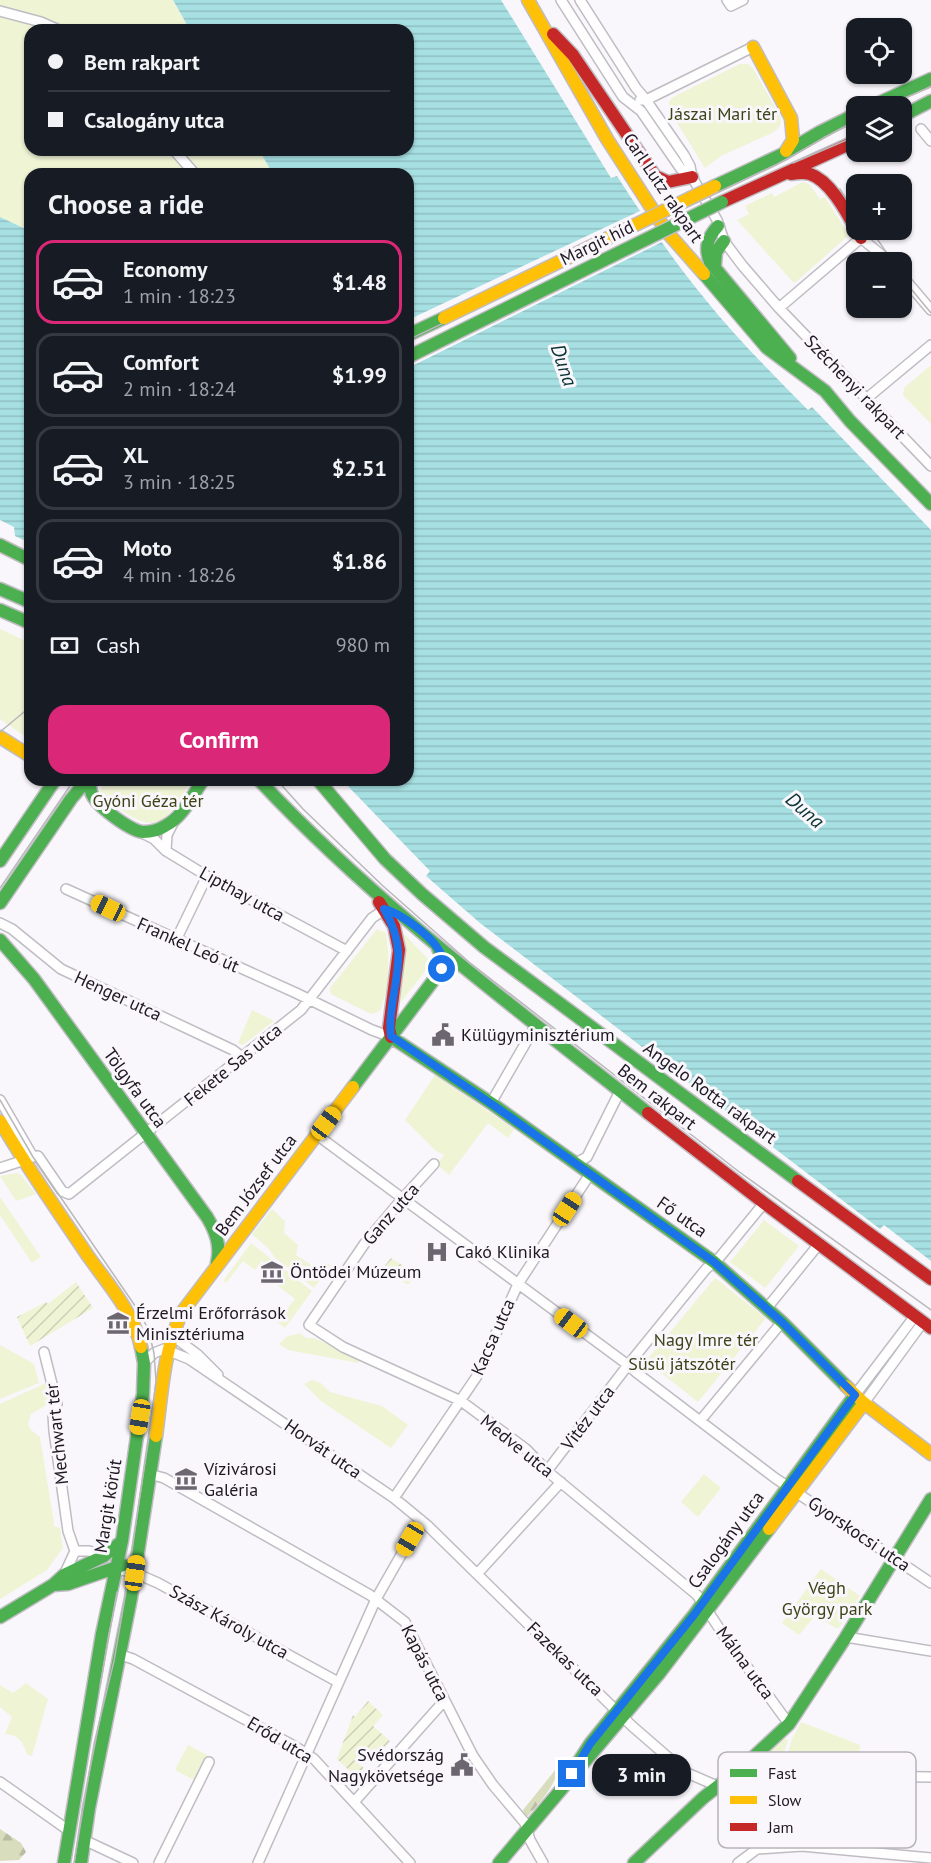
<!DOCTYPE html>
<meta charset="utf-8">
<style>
:root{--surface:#171b24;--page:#242831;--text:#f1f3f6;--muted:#9ea1a6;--line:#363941;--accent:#db2777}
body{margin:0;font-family:"PT Sans",sans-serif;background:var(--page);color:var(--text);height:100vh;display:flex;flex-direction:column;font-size:22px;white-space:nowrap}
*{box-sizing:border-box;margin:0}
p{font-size:20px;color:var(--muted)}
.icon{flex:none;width:33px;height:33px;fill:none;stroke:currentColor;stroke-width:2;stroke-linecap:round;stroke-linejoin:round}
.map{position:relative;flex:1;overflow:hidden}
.panel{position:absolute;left:24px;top:168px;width:390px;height:618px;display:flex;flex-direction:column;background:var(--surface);border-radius:18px;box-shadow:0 2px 4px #0004}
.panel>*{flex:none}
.banner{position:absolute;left:24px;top:24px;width:390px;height:132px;border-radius:18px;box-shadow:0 2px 4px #0004;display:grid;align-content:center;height:132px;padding:0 24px;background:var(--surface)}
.controls{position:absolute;left:846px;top:18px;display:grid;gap:12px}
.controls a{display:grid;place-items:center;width:66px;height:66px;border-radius:12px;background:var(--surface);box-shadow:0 2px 4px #0004;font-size:30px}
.end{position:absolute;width:27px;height:27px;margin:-14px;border:8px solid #1a73e8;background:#fff;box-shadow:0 0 0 3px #fff}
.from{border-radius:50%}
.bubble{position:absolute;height:42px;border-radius:18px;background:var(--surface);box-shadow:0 2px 4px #0004;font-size:20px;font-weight:600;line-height:42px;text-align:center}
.car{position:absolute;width:18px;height:36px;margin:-18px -9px;border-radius:8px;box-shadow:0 0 4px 2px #0007;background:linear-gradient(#f5c518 24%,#345 0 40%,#f5c518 0 76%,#345 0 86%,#f5c518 0)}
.banner b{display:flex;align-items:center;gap:21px;height:57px;font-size:22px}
.banner b+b{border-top:2px solid var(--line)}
.banner i{width:15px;height:15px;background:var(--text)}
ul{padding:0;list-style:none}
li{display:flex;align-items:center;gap:18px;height:84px;margin:0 12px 9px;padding:0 12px;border:3px solid var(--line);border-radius:18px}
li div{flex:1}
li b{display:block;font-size:22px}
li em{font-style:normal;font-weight:600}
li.on{border-color:var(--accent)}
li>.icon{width:54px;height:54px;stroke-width:1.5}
h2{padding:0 24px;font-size:27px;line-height:72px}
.pay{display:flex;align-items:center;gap:15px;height:66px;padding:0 24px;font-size:22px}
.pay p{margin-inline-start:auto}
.action{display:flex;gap:12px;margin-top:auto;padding:12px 24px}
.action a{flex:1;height:69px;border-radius:18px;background:var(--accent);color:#fff;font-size:24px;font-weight:600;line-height:69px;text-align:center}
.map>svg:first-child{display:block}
.green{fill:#eff4d5}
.forest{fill:url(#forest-firs)}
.garden{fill:url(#garden-furrows)}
.water{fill:url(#water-rules)}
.pier{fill:#f9f7fb}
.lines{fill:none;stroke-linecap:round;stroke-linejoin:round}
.street-casing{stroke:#c0bcc3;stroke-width:12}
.fast-casing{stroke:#c0bcc3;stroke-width:15}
.slow-casing{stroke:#c0bcc3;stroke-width:15}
.jam-casing{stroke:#c0bcc3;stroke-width:15}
.street{stroke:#fefefe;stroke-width:9}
.fast{stroke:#4caf50;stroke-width:12}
.slow{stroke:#ffc107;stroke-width:12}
.jam{stroke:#c62828;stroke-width:12}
.tram{stroke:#b9b8ba;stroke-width:1.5}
.fast-bridge-casing{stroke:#c0bcc3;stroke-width:15;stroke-linecap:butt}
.slow-bridge-casing{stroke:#c0bcc3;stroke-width:15;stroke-linecap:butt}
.fast-bridge{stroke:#4caf50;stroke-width:12}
.slow-bridge{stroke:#ffc107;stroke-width:12}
.route{stroke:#1a73e8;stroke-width:8}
.labels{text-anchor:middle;stroke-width:6;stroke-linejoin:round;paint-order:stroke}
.park-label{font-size:18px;fill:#3d4316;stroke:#f9f6fc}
.street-label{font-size:18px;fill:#1f1823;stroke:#f9f6fc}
.poi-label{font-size:18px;fill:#1f1823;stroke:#f9f6fc;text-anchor:start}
.water-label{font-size:20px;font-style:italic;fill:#0b3535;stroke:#f9f6fc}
.key{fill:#f9f6fc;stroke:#b8b3bb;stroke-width:1.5}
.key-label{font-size:16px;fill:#1f1823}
</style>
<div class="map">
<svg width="931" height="1863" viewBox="0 0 931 1863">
<defs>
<pattern id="forest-firs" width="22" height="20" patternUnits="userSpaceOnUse" patternTransform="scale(1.5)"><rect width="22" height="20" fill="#d8ddbd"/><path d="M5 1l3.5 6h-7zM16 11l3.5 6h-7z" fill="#b9bda2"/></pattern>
<pattern id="garden-furrows" width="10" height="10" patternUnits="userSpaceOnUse" patternTransform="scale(1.5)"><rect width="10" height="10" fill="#eff4d5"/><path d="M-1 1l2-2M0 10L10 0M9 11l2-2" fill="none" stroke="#ccd0b7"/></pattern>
<pattern id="water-rules" width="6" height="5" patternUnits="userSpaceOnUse" patternTransform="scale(1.5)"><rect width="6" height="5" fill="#a7e0e2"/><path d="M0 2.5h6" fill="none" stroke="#8fbfc2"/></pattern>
</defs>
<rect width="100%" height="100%" fill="#f9f7fb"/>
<path class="green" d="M 0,0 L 173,0 L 190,30 L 30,30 L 30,150 L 259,150 L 273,174 L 30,174 L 30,231 L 0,217 Z
M 740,64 L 748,64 L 753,68 L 781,118 L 780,126 L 774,132 L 721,156 L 705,168 L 669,110 L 669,102 L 673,97 Z
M 803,182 L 809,184 L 820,199 L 825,197 L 849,235 L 796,282 L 793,282 L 737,220 L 749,214 L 745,206 L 772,193 L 774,197 Z
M 931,365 L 931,424 L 903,395 L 904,388 Z
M 0,629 L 30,643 L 30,740 L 0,719 Z
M 107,780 L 192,780 C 184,792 175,809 164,818 C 146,834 117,806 102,796 L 100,790 Z
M 377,929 L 386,933 C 390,962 390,984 380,1011 L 371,1014 L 331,994 L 330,988 Z
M 400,935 L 405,935 L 430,961 L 430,965 L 397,1007 Z
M 252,1010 L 274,1021 L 243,1045 L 238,1043 Z
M 435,1075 L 514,1129 L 508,1138 L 488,1123 L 449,1175 L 437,1164 L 444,1155 L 436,1151 L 405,1120 Z
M 17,1173 L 21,1175 L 36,1194 L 16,1201 L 0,1176 Z
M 0,1197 L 41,1257 L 32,1263 L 0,1215 Z
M 272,1209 L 285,1221 L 284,1233 L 298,1245 L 296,1255 L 316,1268 L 327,1263 L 331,1266 L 314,1288 L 274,1257 C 271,1248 259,1242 252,1234 Z
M 764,1220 L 799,1246 L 765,1288 L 730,1262 Z
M 251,1243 L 312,1291 L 285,1328 L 277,1322 L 295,1299 L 276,1284 L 282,1275 L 262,1261 L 255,1270 L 243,1261 L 226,1283 L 223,1281 Z
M 715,1278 L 766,1318 L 698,1402 L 646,1361 Z
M 300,1333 L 306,1338 L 315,1338 L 359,1360 L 359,1363 L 288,1350 L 279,1344 L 286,1337 Z
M 0,1345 L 34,1364 L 39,1383 L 0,1399 Z
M 312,1380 L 321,1383 L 330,1392 L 382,1406 L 408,1425 L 391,1448 L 321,1401 L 304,1384 Z
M 46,1383 L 48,1404 L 31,1414 L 28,1423 L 30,1429 L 40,1437 L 54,1523 L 54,1526 L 60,1528 L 63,1548 L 47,1570 L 0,1599 L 0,1404 Z
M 704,1474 L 721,1488 L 698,1517 L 681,1502 Z
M 821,1569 L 860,1596 L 838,1629 L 815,1616 L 799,1635 L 782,1623 Z
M 26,1683 L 48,1699 L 32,1756 L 28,1755 C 22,1742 20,1735 5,1734 L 12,1717 L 0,1707 L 0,1685 L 13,1693 Z
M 801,1722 L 860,1745 L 859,1771 L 784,1767 L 792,1739 Z
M 783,1738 L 788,1740 L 779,1768 L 752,1769 L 752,1767 Z
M 188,1745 L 209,1756 L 196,1781 L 175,1770 Z"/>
<path class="forest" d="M 556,1769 L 558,1772 C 551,1791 539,1804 526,1818 L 523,1810 Z
M 0,1829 L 21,1843 L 26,1852 L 19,1860 L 0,1861 Z"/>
<path class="garden" d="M 391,1258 L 416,1274 L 408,1285 L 383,1268 Z
M 76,1282 L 93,1308 L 30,1346 L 17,1317 L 46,1302 L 48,1304 Z
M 368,1701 L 383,1715 L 373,1726 L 390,1741 L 376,1758 L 364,1748 L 354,1760 L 364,1768 L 356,1777 L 337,1759 L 353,1715 L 355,1717 Z"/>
<path class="water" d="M 173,0 L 501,0 L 611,178 L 617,176 C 644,218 673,260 705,299 C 736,338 773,374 808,410 L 812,407 L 931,530 L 931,1261 L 884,1225 L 880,1229 L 480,923 L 426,876 L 430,871 L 342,780 L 408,780 L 408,174 L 273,174 L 259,150 L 408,150 L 408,30 L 190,30 Z
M 0,217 L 30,231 L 30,543 L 15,536 L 14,527 L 0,520 Z"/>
<path class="pier" d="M 642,210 L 664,241 L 408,368 L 408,320 Z"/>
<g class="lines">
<g class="street-casing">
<path id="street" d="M 561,0 L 623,97 L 641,111 L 681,169 L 692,177
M 580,0 L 636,88 L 646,100 L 684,155 L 690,166 L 692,177 L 717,220 L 724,241 L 742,265 L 779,308 L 931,466
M 727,0 L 731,6 L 743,0
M 0,11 L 41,22 L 59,30
M 640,100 L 646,100 L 753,47
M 921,129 L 931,141
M 174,150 L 195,174
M 902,276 L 931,310
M 779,308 L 861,238 L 890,262
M 866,399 L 931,345
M 140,832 L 154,839 L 166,851 L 207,876 L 347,951
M 166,851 L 167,835 L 173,823
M 66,889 L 296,993 L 372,1030 L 391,1037
M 0,923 L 12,929 L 61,969 L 233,1050 L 242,1057
M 176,940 L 207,876
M 0,1100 L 33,1157 L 38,1156 L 62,1191 L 69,1194 L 301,1010 L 372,918 L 384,910 L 388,910
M 491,1103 L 536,1025
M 317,1135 L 628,1365 L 637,1373 L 775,1478 L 931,1583
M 576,1163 L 587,1157 L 620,1091
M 434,1164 L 402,1199 L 365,1243 L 309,1325 L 343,1347 L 461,1401 L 526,1449 L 547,1471 L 697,1595 L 723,1634 L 789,1724
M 0,1168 L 28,1159
M 767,1308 L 819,1244
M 174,1330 L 178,1340 L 197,1354 L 218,1375
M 44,1352 L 57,1404 L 53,1415 L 54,1431 L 68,1531 L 75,1551
M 144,1363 L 154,1353 L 164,1349 L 189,1359 L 394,1498 L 428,1526 L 632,1726 L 685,1772 L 717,1786
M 855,1395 L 915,1316
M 864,1403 L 923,1322
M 700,1421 L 782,1322
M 547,1471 L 628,1365 L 706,1269 L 719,1258 L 764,1203
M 149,1474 L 164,1478 L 370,1595 L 405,1622 L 473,1756 L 493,1785 L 525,1823 L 530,1840 L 543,1863
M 394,1498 L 477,1376 L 518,1284 L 590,1174
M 117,1569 L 135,1573 L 158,1583 L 338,1682
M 477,1574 L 561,1482
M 64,1575 L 75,1551 L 89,1551 L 104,1556
M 846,1637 L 931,1651
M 121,1655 L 133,1659 L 296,1747 L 314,1759 L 410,1863
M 729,1778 L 779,1775 L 931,1777
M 0,1782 L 68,1830
M 354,1802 L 444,1701
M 84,1840 L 133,1863
M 159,1863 L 209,1762
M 258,1863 L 376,1599 L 421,1520
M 738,1863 L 757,1849 L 802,1846 L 931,1858"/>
</g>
<g class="fast-casing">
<path id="fast" d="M 872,106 L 931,79
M 902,116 L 931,101
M 715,186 L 783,154 L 820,132 L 856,114
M 718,226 C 708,237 704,247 710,262 L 790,358
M 715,265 L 716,252 L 724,241
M 704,274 L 767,348 L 825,391 L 850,421 L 931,504
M 408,335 L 444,318
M 408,357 L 604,260
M 0,545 L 30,560
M 0,589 L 30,602
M 0,610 L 30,623
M 90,780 C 90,787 90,792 94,798 C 100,808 131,831 143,832 C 150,832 159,830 165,826 C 183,817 192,796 203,780
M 259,780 C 377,906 514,1007 648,1113
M 318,780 L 385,859 L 422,894 L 484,947 L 798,1181
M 0,861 L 55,780
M 0,903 L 71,799 L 87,780
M 0,940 L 34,979 L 207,1217 C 216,1232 221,1246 217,1263
M 391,1037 L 491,1103 L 714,1262 L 782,1322 L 846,1386
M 353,1087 L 442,969 L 443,960 L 437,946
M 53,1585 L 68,1584 L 123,1565
M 0,1617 L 53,1585 L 64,1575 L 104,1556 L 122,1541
M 579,1761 L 590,1744 L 694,1615 L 855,1395
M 64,1863 L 102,1634 L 122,1541 L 143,1394 L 144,1363 L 141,1347
M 81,1863 L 89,1808 L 131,1598 L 156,1436
M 499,1863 L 658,1675 L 769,1529
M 634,1863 L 703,1798 L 747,1763 L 789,1724 L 846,1637 L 931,1499"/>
</g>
<g class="slow-casing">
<path id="slow" d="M 528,0 L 607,139 L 667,232 L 704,274
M 753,47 L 791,118 L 793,140 L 786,151
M 0,737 L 30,756
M 0,1121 C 27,1168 58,1211 88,1256 C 108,1284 134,1313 141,1347
M 846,1386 L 864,1403 L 931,1454
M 156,1436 C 162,1395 163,1348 183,1311 L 353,1087
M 769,1529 L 864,1403"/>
</g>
<g class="jam-casing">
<path id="jam" d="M 553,34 L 573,55 L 655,176 L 668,182 L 692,177
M 791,174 C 797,173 804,172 810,174 C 832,181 850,219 861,238
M 722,202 L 856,141
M 379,902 L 394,926 L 399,950 L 389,1028 L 391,1037
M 648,1113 L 764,1203 L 931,1328
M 798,1181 L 931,1279"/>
</g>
<use href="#street" class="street"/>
<use href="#fast" class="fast"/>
<use href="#slow" class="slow"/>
<use href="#jam" class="jam"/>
<path class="tram" d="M 886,106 L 931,87
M 793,163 L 856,136
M 840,189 L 856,215
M 871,230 L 893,262
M 902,278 L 931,313
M 408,340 L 776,165 L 856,120
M 0,732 L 30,707
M 277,780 L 303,809 L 383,886 L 469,962 L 738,1171 L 931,1310
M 0,888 L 74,780
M 0,1100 L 33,1157 L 140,1313 L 148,1329 L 154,1353 L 156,1381 L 154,1397 L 127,1586 L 114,1661 L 94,1744 L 74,1863
M 100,1686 L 117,1592"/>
<g class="fast-bridge-casing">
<path id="fast-bridge" d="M 604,260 L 722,202"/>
</g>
<g class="slow-bridge-casing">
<path id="slow-bridge" d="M 444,318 L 715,186"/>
</g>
<use href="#fast-bridge" class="fast-bridge"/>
<use href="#slow-bridge" class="slow-bridge"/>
</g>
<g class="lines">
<path class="route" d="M 442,969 C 443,963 444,959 441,954 C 434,938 401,913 384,909 C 404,943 399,963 393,999 C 391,1012 389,1024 391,1036 L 496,1107 L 714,1262 L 782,1322 L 855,1395 L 694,1615 L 590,1744 L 572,1774"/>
</g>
<defs>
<g id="civic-bare" transform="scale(1.8)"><path d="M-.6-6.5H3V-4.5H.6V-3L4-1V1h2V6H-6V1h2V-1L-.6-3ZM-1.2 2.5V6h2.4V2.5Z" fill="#6b666f" stroke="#f9f6fc" stroke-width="2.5" paint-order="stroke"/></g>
<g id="hospital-bare" transform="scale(1.8)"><path d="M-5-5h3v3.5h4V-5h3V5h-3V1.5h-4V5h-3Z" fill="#6b666f" stroke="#f9f6fc" stroke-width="2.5" paint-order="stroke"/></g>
<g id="museum-bare" transform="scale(1.8)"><path d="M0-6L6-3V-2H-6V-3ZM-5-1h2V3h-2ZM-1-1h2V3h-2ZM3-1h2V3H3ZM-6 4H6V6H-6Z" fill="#6b666f" stroke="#f9f6fc" stroke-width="2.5" paint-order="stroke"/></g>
</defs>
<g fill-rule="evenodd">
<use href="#civic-bare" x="443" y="1035"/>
<use href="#hospital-bare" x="437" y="1252"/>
<use href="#museum-bare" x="272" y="1272"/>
<use href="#museum-bare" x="118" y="1323"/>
<use href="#museum-bare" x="186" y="1479"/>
<use href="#civic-bare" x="462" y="1765"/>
</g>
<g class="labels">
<g class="park-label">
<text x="723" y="120">Jászai Mari tér</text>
<text x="148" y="807">Gyóni Géza tér</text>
<text x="706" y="1346">Nagy Imre tér</text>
<text x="682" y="1370">Süsü játszótér</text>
<text x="827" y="1594">Végh<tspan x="827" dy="21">György park</tspan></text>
</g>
<g class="street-label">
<text transform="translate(663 188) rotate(56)" y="6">Carl Lutz rakpart</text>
<text transform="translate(597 243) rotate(-26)" y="6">Margit híd</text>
<text transform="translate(855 387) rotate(46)" y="6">Széchenyi rakpart</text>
<text transform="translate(242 894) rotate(29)" y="6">Lipthay utca</text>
<text transform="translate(188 945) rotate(24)" y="6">Frankel Leó út</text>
<text transform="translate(118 996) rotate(25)" y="6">Henger utca</text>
<text transform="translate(233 1065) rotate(-39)" y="6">Fekete Sas utca</text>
<text transform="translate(135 1088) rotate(54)" y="6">Tölgyfa utca</text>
<text transform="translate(710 1093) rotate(36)" y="6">Angelo Rotta rakpart</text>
<text transform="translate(657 1097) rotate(38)" y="6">Bem rakpart</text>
<text transform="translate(256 1185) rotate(-53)" y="6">Bem József utca</text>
<text transform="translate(391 1214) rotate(-49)" y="6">Ganz utca</text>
<text transform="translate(682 1217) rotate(35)" y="6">Fő utca</text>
<text transform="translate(493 1337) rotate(-66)" y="6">Kacsa utca</text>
<text transform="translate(588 1418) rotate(-53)" y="6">Vitéz utca</text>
<text transform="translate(57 1434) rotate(-96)" y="6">Mechwart tér</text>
<text transform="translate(517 1446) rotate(39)" y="6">Medve utca</text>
<text transform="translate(323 1449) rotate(35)" y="6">Horvát utca</text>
<text transform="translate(108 1506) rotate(-81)" y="6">Margit körút</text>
<text transform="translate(859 1534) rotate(34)" y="6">Gyorskocsi utca</text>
<text transform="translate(726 1540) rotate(-54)" y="6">Csalogány utca</text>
<text transform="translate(229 1622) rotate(29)" y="6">Szász Károly utca</text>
<text transform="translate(565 1659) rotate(44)" y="6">Fazekas utca</text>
<text transform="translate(425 1663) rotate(63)" y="6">Kapás utca</text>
<text transform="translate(745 1663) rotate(54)" y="6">Málna utca</text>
<text transform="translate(280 1740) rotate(31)" y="6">Erőd utca</text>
</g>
<g class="poi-label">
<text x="461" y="1041">Külügyminisztérium</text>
<text x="455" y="1258">Cakó Klinika</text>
<text x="290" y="1278">Öntödei Múzeum</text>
<text x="136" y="1319">Érzelmi Erőforrások<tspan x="136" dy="21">Minisztériuma</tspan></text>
<text x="204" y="1475">Vízivárosi<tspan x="204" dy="21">Galéria</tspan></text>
<text x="444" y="1761" text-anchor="end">Svédország<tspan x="444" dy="21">Nagykövetsége</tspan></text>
</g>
<g class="water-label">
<text transform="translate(564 365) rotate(71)" y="7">Duna</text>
<text transform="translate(805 810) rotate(41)" y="7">Duna</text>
</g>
</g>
<rect x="718" y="1752" width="198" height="96" rx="9" class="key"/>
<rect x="730" y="1769" width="27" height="8" fill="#4caf50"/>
<rect x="730" y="1796" width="27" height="8" fill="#ffc107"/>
<rect x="730" y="1823" width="27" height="8" fill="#c62828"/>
<g class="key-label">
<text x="768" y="1779">Fast</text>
<text x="768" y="1806">Slow</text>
<text x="768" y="1833">Jam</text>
</g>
</svg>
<div class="controls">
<a><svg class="icon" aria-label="locate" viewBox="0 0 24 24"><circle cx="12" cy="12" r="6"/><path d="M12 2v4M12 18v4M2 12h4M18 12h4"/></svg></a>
<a><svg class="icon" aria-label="layers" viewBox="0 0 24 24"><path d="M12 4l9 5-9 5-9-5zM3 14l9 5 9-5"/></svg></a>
<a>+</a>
<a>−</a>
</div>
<i class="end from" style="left:442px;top:969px"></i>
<i class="end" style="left:572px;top:1774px"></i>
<div class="bubble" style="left:592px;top:1754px;width:99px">3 min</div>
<i class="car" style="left:108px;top:908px;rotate:295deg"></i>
<i class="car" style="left:326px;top:1123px;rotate:37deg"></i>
<i class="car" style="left:567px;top:1209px;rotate:33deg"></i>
<i class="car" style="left:571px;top:1323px;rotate:307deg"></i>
<i class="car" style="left:140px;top:1417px;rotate:189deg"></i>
<i class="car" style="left:410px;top:1539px;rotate:210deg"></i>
<i class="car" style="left:135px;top:1573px;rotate:8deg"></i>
<div class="banner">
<b><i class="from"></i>Bem rakpart</b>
<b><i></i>Csalogány utca</b>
</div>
<section class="panel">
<h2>Choose a ride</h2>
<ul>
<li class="on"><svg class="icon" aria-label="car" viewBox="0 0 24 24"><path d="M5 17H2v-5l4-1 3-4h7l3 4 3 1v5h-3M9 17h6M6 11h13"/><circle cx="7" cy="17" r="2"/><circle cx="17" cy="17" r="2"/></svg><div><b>Economy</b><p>1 min · 18:23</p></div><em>$1.48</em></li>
<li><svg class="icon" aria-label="car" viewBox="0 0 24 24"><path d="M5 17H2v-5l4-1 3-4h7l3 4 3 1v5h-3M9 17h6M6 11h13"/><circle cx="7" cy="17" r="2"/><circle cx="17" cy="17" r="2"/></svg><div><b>Comfort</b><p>2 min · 18:24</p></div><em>$1.99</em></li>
<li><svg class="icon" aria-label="car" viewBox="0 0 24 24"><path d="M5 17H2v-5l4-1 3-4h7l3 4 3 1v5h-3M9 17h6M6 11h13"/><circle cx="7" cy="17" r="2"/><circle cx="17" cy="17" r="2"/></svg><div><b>XL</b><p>3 min · 18:25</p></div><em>$2.51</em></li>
<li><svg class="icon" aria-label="car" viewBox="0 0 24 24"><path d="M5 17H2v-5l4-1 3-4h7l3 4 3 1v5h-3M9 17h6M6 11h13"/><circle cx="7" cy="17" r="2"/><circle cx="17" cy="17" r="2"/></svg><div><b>Moto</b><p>4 min · 18:26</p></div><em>$1.86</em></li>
</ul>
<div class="pay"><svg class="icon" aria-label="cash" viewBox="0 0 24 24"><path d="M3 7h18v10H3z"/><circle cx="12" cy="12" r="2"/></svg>Cash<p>980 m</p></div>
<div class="action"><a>Confirm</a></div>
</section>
</div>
